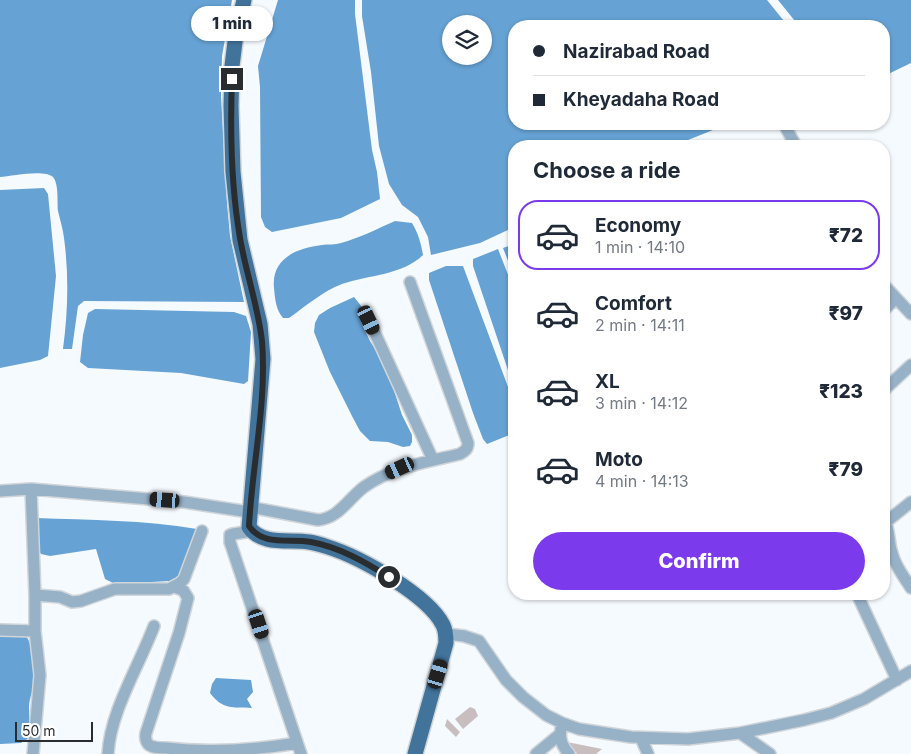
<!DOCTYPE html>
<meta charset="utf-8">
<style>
:root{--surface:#fff;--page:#f2f2f3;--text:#1f2937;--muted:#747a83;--line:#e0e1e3;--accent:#7c3aed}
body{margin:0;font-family:Inter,sans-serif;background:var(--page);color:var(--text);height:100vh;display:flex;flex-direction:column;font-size:19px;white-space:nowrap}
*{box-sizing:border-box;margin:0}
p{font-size:16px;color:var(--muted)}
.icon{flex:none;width:28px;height:28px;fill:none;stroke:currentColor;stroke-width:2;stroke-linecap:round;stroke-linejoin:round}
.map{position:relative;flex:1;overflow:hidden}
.drawer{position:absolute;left:508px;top:140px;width:382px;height:460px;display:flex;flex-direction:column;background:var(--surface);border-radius:20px;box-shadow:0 1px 4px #0004}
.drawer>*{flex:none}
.banner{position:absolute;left:508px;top:20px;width:382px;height:110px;border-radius:20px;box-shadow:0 1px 4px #0004;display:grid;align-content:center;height:110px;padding:0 25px;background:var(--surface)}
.buttons{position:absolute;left:442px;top:15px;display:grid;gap:10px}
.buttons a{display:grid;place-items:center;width:50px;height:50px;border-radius:50%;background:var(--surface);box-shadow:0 1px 4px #0004;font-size:25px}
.scale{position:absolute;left:15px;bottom:12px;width:78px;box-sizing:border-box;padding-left:5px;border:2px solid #2a2d30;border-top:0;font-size:14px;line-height:18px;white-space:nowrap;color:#2a2d30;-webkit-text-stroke:4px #fff;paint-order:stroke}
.end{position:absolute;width:22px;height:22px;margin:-11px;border:6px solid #2a2d30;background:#fff;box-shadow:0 0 0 2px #fff}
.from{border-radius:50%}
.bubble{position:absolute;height:35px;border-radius:18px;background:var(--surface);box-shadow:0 1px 4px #0004;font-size:16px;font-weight:800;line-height:35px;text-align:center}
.car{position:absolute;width:15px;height:30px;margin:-15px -8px;border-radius:6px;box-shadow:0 0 4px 1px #0007;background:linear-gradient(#222 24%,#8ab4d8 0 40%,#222 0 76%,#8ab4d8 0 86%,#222 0)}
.banner b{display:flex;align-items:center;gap:18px;height:48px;font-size:19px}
.banner b+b{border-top:1px solid var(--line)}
.banner i{width:12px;height:12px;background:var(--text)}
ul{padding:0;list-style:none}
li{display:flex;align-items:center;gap:15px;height:70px;margin:0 10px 8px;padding:0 15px;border:2px solid transparent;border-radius:20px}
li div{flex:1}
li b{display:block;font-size:19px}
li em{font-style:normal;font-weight:800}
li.active{border-color:var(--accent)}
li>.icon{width:45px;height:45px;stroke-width:1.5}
h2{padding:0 25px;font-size:22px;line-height:60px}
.primary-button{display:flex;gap:10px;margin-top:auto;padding:10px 25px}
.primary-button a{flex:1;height:58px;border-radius:30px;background:var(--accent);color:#fff;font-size:20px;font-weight:800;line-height:58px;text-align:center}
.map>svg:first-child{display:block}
.water{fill:#66a2d4;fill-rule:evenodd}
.building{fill:#c9bebf}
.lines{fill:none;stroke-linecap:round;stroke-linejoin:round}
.minor-casing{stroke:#d0d5d9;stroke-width:14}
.major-casing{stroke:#d0d5d9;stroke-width:18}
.minor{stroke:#97b1c7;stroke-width:11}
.major{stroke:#42739b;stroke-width:15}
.route{stroke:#2a2d30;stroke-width:6}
</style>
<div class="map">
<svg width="911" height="754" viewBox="0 0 911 754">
<rect width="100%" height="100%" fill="#f5fafe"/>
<path class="water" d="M 0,0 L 232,0 L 222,56 L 221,96 L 227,203 L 230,236 L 244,302 L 84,301 L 78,306 L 72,349 L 63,349 C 68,312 69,275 64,238 C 63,229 60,220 58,211 C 57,202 59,184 53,177 C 44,169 12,176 0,177 Z
M 278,0 L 355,0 L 355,14 L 372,150 L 377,172 L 380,199 L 341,218 L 272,232 L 265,227 L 261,217 L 260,87 L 258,66 Z
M 362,0 L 767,0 L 788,26 L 514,26 L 514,124 L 728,124 L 673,146 L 514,146 L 514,227 L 480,243 L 431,255 L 428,237 L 418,217 L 402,205 L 389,184 L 379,146 L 371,72 L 362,16 ZM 451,24 L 484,24 L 484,56 L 451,56 Z
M 778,0 L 911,0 L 911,63 L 884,76 L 884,26 L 799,26 Z
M 44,188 L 48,194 L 56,276 L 48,356 L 40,360 L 0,368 L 0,190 Z
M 395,221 L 412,223 C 418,233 421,243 423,255 C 403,275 368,275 342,284 C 323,291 306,306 289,318 L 283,318 C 276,310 275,299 274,288 C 271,259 296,248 322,245 C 328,244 335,245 341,243 C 359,238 377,229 395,221 Z
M 514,244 L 514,276 L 503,248 Z
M 498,249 L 514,290 L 514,375 L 510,376 L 473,266 L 473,259 Z
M 446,266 L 463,266 L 514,403 L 514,433 L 487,444 L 483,439 L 473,413 L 429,280 L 429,273 Z
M 354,297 L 362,307 L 361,322 L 370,341 L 386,366 L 402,415 L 412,435 L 412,442 L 410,446 L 403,447 L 388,442 L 370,441 L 360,431 L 353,418 L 330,372 L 314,332 L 315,323 L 319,315 L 330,308 Z
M 95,309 L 234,312 L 246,316 L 251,332 L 248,381 L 244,384 L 181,373 L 88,368 L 80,362 L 83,335 L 88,313 Z
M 36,518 C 90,520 144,520 197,529 L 196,538 L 179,576 L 170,581 L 115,584 L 105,579 L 96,549 L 50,556 L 41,554 L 35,545 Z
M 0,634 L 25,635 C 32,642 36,666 36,676 C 35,687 29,697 29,707 C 29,718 31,727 29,738 L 21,743 L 0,744 Z
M 216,678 L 251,680 L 253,692 L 247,699 L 252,708 C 232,707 223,710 210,693 L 212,684 Z"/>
<path class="building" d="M 865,594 L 880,594 L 869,600 Z
M 470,707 L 475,709 L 478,716 L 463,729 L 455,719 Z
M 447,719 L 460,732 L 456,737 L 445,726 Z
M 567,742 L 602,749 L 596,754 L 577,754 Z"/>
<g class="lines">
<g class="minor-casing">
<path id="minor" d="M 786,128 L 796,146
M 884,285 L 911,314
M 884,310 L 896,298
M 369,320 L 433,460
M 884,390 L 911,365
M 31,489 L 35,595 L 35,631 L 40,675 L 33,754
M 0,491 L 31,489 L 184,502 L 249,512
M 250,507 L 318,520 C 339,518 348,499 364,487 C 392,467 427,462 460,454 C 465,451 468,449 468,443 L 410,282
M 884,519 C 890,529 888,542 892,553 C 895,566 904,577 911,588
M 886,522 L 911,502
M 252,531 L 233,534 L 230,535 L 230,542 L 301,754
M 174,587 L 183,590 L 188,598 L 179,633 L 146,733 C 145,738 146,744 151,746 C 155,748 162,748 166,748 C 209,753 255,750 297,743
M 857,594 L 897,680
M 35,595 L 60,597 L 72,602 L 81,601 L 115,589 L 169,589 L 180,583 L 184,579 L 202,531
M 0,630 L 35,631
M 447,634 L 464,636 L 479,641 L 506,680 L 523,697 L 546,715 L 562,723 L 579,729 L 631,737 L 688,739 L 740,733 L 804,720 L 831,713 L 864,699 L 911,671
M 562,723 C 559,736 560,744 569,754
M 740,733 L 770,754
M 641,738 L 648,754
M 108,754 C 110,712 139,666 154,626
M 536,754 L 559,735"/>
</g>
<g class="major-casing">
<path id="major" d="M 244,0 L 236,34 L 232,66 L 231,106 L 233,172 L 240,240 L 260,324 L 263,359 L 249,527 C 262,546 289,539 309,542 C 315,543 322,545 328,547 C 360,557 428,595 443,625 C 446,631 446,637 446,643 L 415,754"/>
</g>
<use href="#minor" class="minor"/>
<use href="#major" class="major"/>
</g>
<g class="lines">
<path class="route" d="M 232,79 C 230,132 231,186 240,238 C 246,273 258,306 262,341 C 267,402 252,466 249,526 C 263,547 290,538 311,542 C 339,547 365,562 389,577"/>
</g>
</svg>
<div class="buttons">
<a><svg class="icon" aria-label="layers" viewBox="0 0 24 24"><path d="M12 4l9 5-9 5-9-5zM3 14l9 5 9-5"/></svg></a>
</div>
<div class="scale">50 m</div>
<i class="end from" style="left:389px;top:577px"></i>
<i class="end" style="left:232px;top:79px"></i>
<div class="bubble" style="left:191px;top:6px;width:82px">1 min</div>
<i class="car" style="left:369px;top:320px;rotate:155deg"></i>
<i class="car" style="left:400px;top:468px;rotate:245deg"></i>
<i class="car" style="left:165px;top:500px;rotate:274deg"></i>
<i class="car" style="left:259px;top:624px;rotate:162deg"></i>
<i class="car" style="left:438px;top:674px;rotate:17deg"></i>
<div class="banner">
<b><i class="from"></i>Nazirabad Road</b>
<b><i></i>Kheyadaha Road</b>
</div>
<section class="drawer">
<h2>Choose a ride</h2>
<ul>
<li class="active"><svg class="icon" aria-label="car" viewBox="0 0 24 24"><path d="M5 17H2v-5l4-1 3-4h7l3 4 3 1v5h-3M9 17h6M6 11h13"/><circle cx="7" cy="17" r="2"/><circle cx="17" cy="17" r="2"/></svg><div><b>Economy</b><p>1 min · 14:10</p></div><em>₹72</em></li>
<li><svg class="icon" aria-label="car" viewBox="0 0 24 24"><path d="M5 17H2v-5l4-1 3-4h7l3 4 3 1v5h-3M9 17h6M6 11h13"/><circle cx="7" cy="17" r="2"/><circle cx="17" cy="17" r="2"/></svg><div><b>Comfort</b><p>2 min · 14:11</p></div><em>₹97</em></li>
<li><svg class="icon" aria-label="car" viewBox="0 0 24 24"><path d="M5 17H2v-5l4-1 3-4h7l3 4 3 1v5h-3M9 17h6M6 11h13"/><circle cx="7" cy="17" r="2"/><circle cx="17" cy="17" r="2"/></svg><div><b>XL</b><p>3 min · 14:12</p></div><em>₹123</em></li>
<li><svg class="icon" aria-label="car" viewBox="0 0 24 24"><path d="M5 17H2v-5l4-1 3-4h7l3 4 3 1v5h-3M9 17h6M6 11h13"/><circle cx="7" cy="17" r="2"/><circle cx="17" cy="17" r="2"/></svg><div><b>Moto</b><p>4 min · 14:13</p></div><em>₹79</em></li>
</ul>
<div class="primary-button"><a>Confirm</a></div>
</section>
</div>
